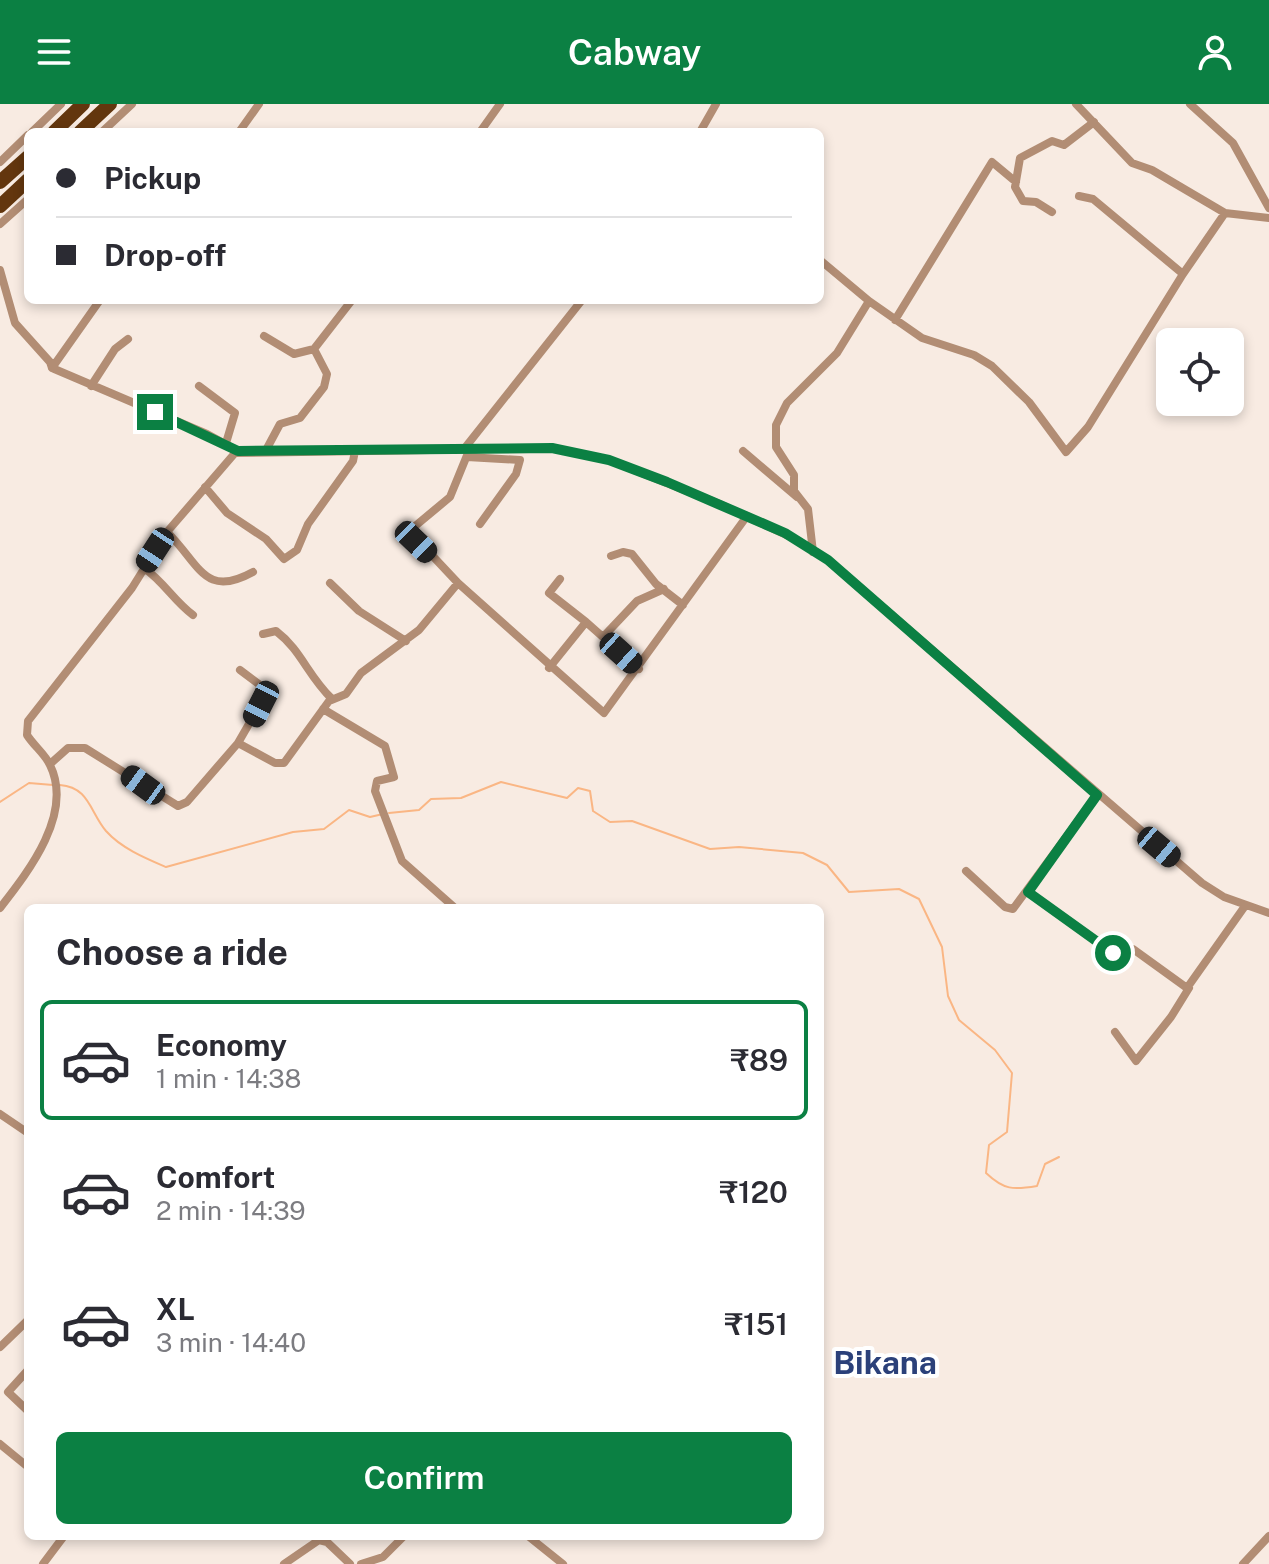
<!DOCTYPE html>
<meta charset="utf-8">
<style>
:root{--surface:#fff;--page:#f2f2f3;--text:#2b2b33;--muted:#7c7c81;--line:#e1e1e2;--accent:#0b8043}
body{margin:0;font-family:"Public Sans",sans-serif;background:var(--page);color:var(--text);height:100vh;display:flex;flex-direction:column;font-size:30px;white-space:nowrap}
*{box-sizing:border-box;margin:0}
p{font-size:26px;color:var(--muted)}
.icon{flex:none;width:44px;height:44px;fill:none;stroke:currentColor;stroke-width:2;stroke-linecap:round;stroke-linejoin:round}
.map{position:relative;flex:1;overflow:hidden}
.side{position:absolute;left:24px;top:800px;width:800px;height:636px;display:flex;flex-direction:column;background:var(--surface);border-radius:12px;box-shadow:0 4px 12px #0003}
.side>*{flex:none}
.guide{position:absolute;left:24px;top:24px;width:800px;height:176px;border-radius:12px;box-shadow:0 4px 12px #0003;display:grid;align-content:center;height:176px;padding:0 32px;background:var(--surface)}
.buttons{position:absolute;left:1156px;top:224px;display:grid;gap:16px}
.buttons a{display:grid;place-items:center;width:88px;height:88px;border-radius:12px;background:var(--surface);box-shadow:0 4px 12px #0003;font-size:40px}
.end{position:absolute;width:36px;height:36px;margin:-18px;border:10px solid #0b8043;background:#fff;box-shadow:0 0 0 4px #fff}
.from{border-radius:50%}
.car{position:absolute;width:24px;height:48px;margin:-24px -12px;border-radius:10px;box-shadow:0 0 6px 2px #0007;background:linear-gradient(#222 24%,#8ab4d8 0 40%,#222 0 76%,#8ab4d8 0 86%,#222 0)}
.guide b{display:flex;align-items:center;gap:28px;height:76px;font-size:30px}
.guide b+b{border-top:2px solid var(--line)}
.guide i{width:20px;height:20px;background:var(--text)}
ul{padding:0;list-style:none}
li{display:flex;align-items:center;gap:24px;height:120px;margin:0 16px 12px;padding:0 16px;border:4px solid transparent;border-radius:12px}
li div{flex:1}
li b{display:block;font-size:30px}
li em{font-style:normal;font-weight:600}
li.active{border-color:var(--accent)}
li>.icon{width:72px;height:72px;stroke-width:1.5}
h2{padding:0 32px;font-size:36px;line-height:96px}
.button{display:flex;gap:16px;margin-top:auto;padding:16px 32px}
.button a{flex:1;height:92px;border-radius:12px;background:var(--accent);color:#fff;font-size:32px;font-weight:600;line-height:92px;text-align:center}
header{display:flex;justify-content:space-between;align-items:center;height:104px;padding:0 32px;background:var(--accent);color:#fff;font-size:36px;font-weight:600}
.map>svg:first-child{display:block}
.lines{fill:none;stroke-linecap:round;stroke-linejoin:round}
.stream{stroke:#fab684;stroke-width:2}
.minor{stroke:#b28d74;stroke-width:8}
.trunk{stroke:#63360e;stroke-width:14}
.route{stroke:#0b8043;stroke-width:10}
.labels{text-anchor:middle;stroke-width:8;stroke-linejoin:round;paint-order:stroke}
.quarter-label{font-size:32px;font-weight:bold;fill:#2b4079;stroke:#fff}
</style>
<header><svg class="icon" aria-label="menu" viewBox="0 0 24 24"><path d="M4 6h16M4 12h16M4 18h16"/></svg>Cabway<svg class="icon" aria-label="person" viewBox="0 0 24 24"><circle cx="12" cy="8" r="4"/><path d="M4 21q1-7 8-7t8 7"/></svg></header>
<div class="map">
<svg width="1269" height="1460" viewBox="0 0 1269 1460">
<rect width="100%" height="100%" fill="#f8ebe2"/>
<g class="lines">
<path class="stream" d="M 60,681 C 89,683 90,708 106,727 C 121,744 145,754 166,763 L 293,728 L 324,725 L 349,706 L 370,713 L 383,710
M 0,698 L 29,679 L 53,681
M 389,709 L 419,706 L 431,695 L 461,694 L 501,678 L 567,694 L 578,684 L 590,687 L 593,707 L 610,718 L 632,717 L 710,745 L 739,743 L 803,749 L 827,761 L 849,788 L 899,785 L 919,795 L 942,843 L 948,892 L 959,916 L 995,946 L 1012,969 L 1007,1028 L 989,1041 L 986,1069 C 1004,1086 1013,1086 1037,1082 L 1045,1060 L 1059,1053"/>
<path class="minor" d="M 1076,0 L 1132,59 L 1152,66 L 1225,109 L 1269,114
M 1190,0 L 1233,39 L 1269,104
M 32,28 L 61,0
M 102,28 L 132,0
M 239,28 L 259,0
M 480,28 L 500,0
M 700,28 L 716,0
M 0,58 L 28,31
M 1079,92 L 1093,95 L 1183,170 L 1225,109
M 1052,108 L 1036,98 L 1023,97 L 1015,83 L 1020,54 L 1052,37 L 1064,41 L 1094,18
M 0,120 L 28,95
M 0,166 L 15,219 L 50,258 L 52,264 L 207,330 L 238,347
M 869,197 L 922,234 L 974,251 L 992,262 L 1029,298 L 1066,348 L 1088,323 L 1183,170
M 895,216 L 992,58 L 1016,78
M 264,232 L 294,250 L 314,245
M 52,264 L 100,196
M 91,282 L 115,245 L 128,235
M 199,282 L 235,309 L 226,339
M 464,345 L 582,196
M 743,347 L 797,393
M 265,348 L 280,320 L 300,314 L 324,283 L 327,270 L 314,245 L 352,196
M 467,353 L 520,356 L 516,370 L 480,420
M 205,383 L 227,409 L 266,435 L 284,455 L 297,446 L 308,420 L 353,357 L 355,347
M 167,428 C 200,460 204,495 253,468
M 813,448 L 808,405 L 794,387 L 794,371 L 776,343 L 776,321 L 787,299 L 837,249 L 869,197 L 820,156
M 611,452 L 623,448 L 632,450 L 656,480 L 683,501
M 144,464 C 164,478 174,497 193,511
M 560,475 L 549,489 L 586,518
M 330,479 L 359,507 L 406,537
M 458,479 L 604,609 L 747,412
M 263,530 L 276,527 C 301,546 308,572 332,595
M 603,533 L 637,497 L 664,485
M 549,564 L 586,518 L 639,565
M 323,605 L 385,642 L 394,673 L 377,677 L 375,687 L 402,757 L 455,804
M 238,639 L 268,587 L 240,566
M 50,660 L 68,644 L 85,644 L 178,702 L 187,698 L 238,639 L 275,659 L 284,659 L 329,597 L 346,590 L 361,569 L 419,526 L 458,479 L 412,430 L 414,423 L 450,393 L 470,344
M 966,767 L 1005,803 L 1013,805 L 1097,691
M 1028,788 L 1113,849 L 1133,845 L 1187,884 L 1245,802
M 0,804 C 28,768 74,710 50,661 C 45,650 34,642 27,631 L 28,617 L 132,484 L 167,428 L 235,349 L 552,344 L 609,356 L 722,401 L 799,437 L 828,456 L 1202,779 L 1224,793 L 1269,809
M 1115,928 L 1136,957 L 1171,913 L 1189,884
M 0,1010 L 28,1029
M 0,1243 L 28,1216
M 28,1266 L 8,1288 L 28,1307
M 0,1340 L 28,1363
M 528,1432 L 563,1460
M 43,1460 L 64,1432
M 284,1460 L 319,1436 L 327,1438 L 350,1460
M 361,1460 L 383,1453 L 404,1432
M 1243,1460 L 1269,1432"/>
<path class="trunk" d="M 54,28 L 83,0
M 80,28 L 110,0
M 0,78 L 28,53
M 0,102 L 28,76"/>
</g>
<g class="lines">
<path class="route" d="M 155,308 L 238,347 L 552,344 L 609,356 L 667,378 L 785,429 L 828,456 L 1097,691 L 1028,788 L 1113,849"/>
</g>
<g class="labels">
<g class="quarter-label">
<text x="885" y="1270">Bikana</text>
</g>
</g>
</svg>
<div class="buttons">
<a><svg class="icon" aria-label="locate" viewBox="0 0 24 24"><circle cx="12" cy="12" r="6"/><path d="M12 2v4M12 18v4M2 12h4M18 12h4"/></svg></a>
</div>
<i class="end from" style="left:1113px;top:849px"></i>
<i class="end" style="left:155px;top:308px"></i>
<i class="car" style="left:416px;top:438px;rotate:134deg"></i>
<i class="car" style="left:155px;top:446px;rotate:213deg"></i>
<i class="car" style="left:621px;top:549px;rotate:132deg"></i>
<i class="car" style="left:261px;top:600px;rotate:207deg"></i>
<i class="car" style="left:143px;top:681px;rotate:306deg"></i>
<i class="car" style="left:1159px;top:743px;rotate:130deg"></i>
<div class="guide">
<b><i class="from"></i>Pickup</b>
<b><i></i>Drop-off</b>
</div>
<section class="side">
<h2>Choose a ride</h2>
<ul>
<li class="active"><svg class="icon" aria-label="car" viewBox="0 0 24 24"><path d="M5 17H2v-5l4-1 3-4h7l3 4 3 1v5h-3M9 17h6M6 11h13"/><circle cx="7" cy="17" r="2"/><circle cx="17" cy="17" r="2"/></svg><div><b>Economy</b><p>1 min · 14:38</p></div><em>₹89</em></li>
<li><svg class="icon" aria-label="car" viewBox="0 0 24 24"><path d="M5 17H2v-5l4-1 3-4h7l3 4 3 1v5h-3M9 17h6M6 11h13"/><circle cx="7" cy="17" r="2"/><circle cx="17" cy="17" r="2"/></svg><div><b>Comfort</b><p>2 min · 14:39</p></div><em>₹120</em></li>
<li><svg class="icon" aria-label="car" viewBox="0 0 24 24"><path d="M5 17H2v-5l4-1 3-4h7l3 4 3 1v5h-3M9 17h6M6 11h13"/><circle cx="7" cy="17" r="2"/><circle cx="17" cy="17" r="2"/></svg><div><b>XL</b><p>3 min · 14:40</p></div><em>₹151</em></li>
</ul>
<div class="button"><a>Confirm</a></div>
</section>
</div>
